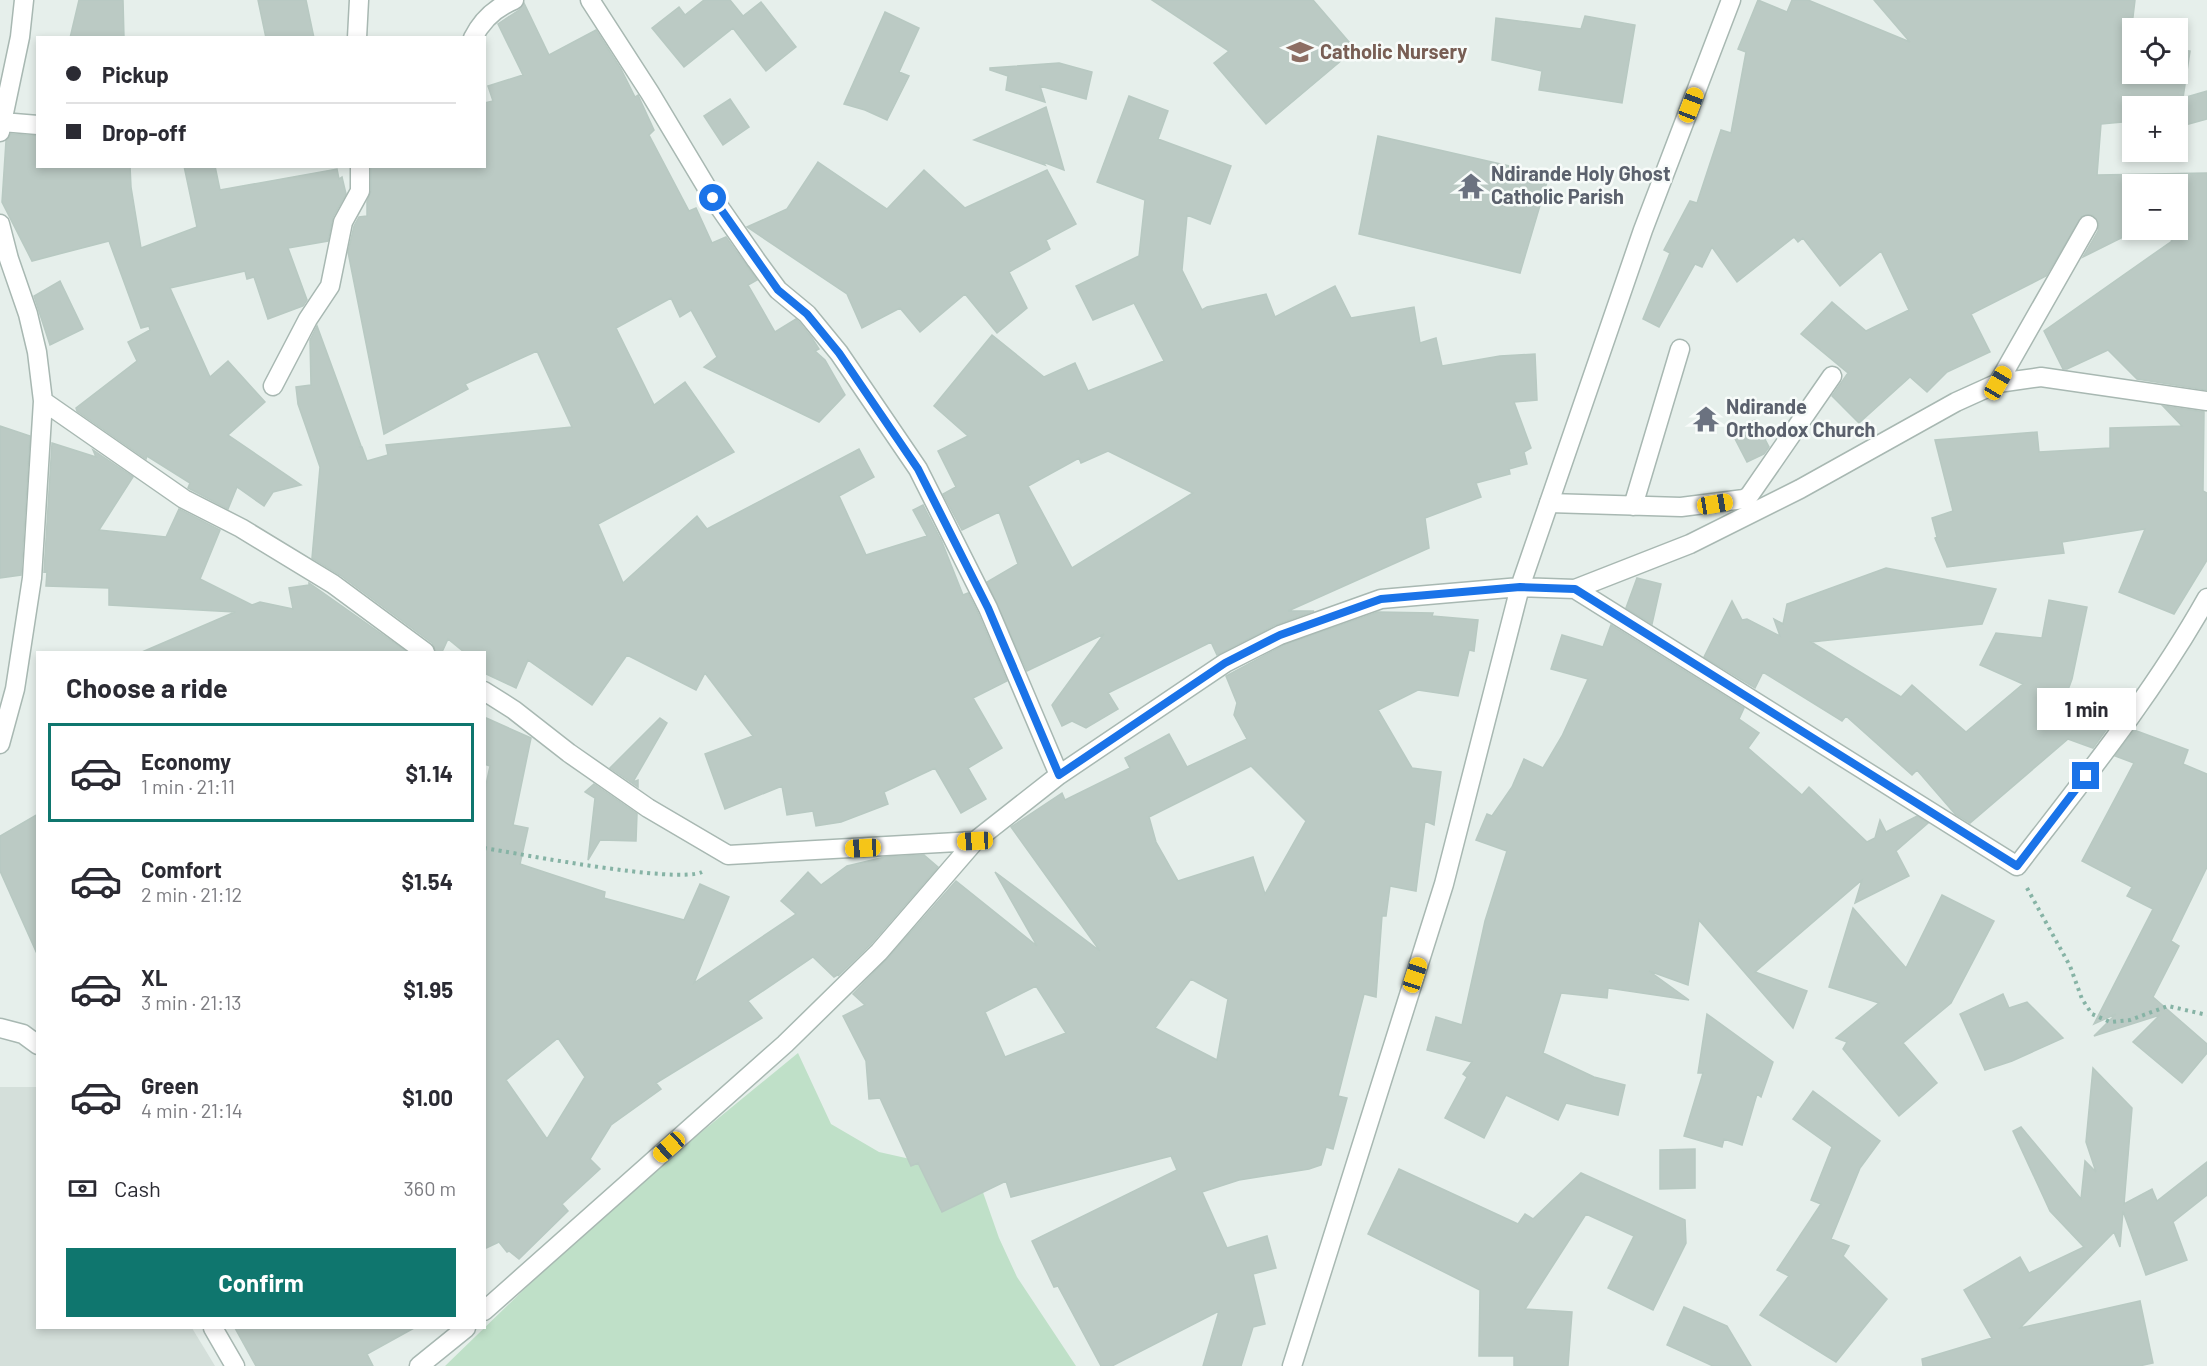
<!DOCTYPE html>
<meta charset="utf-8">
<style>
:root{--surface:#fff;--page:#f7f7f7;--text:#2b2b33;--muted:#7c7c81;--line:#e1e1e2;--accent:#0f766e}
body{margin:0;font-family:Barlow,sans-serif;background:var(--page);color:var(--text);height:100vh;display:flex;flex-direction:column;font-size:22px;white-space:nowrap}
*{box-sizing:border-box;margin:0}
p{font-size:20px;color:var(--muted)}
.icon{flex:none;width:33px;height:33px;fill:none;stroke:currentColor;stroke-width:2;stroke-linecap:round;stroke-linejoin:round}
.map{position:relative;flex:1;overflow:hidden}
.drawer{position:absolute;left:36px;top:651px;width:450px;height:678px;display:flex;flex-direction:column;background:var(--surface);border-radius:0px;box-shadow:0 3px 9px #0003}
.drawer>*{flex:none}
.banner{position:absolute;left:36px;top:36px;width:450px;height:132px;border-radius:0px;box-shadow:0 3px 9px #0003;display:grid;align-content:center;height:132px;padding:0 30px;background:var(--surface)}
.buttons{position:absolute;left:2122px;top:18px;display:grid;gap:12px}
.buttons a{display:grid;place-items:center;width:66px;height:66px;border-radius:0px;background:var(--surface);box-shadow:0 3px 9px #0003;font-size:30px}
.end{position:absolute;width:27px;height:27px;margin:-14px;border:8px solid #1a73e8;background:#fff;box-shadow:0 0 0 3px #fff}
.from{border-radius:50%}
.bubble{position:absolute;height:42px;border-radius:0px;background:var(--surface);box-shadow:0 3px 9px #0003;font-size:20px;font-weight:700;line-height:42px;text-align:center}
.car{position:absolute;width:18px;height:36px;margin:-18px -9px;border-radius:8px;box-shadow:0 0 4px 2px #0007;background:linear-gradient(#f5c518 24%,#345 0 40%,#f5c518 0 76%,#345 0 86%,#f5c518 0)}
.banner b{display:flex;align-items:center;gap:21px;height:57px;font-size:22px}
.banner b+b{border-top:2px solid var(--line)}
.banner i{width:15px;height:15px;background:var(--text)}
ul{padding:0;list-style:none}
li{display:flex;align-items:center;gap:18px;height:99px;margin:0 12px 9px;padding:0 18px;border:3px solid transparent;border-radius:0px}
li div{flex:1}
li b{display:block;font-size:22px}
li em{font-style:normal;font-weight:700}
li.active{border-color:var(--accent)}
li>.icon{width:54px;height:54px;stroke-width:1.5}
h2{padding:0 30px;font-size:27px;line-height:72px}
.pay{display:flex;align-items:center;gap:15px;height:66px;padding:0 30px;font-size:22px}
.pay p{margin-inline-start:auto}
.cta{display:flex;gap:12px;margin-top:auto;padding:12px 30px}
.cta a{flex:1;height:69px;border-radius:0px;background:var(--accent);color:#fff;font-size:24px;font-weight:700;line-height:69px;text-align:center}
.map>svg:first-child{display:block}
.built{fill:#d4dfda}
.green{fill:#bfe0c8}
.building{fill:#bbcac4;stroke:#b8c9c2;stroke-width:1.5;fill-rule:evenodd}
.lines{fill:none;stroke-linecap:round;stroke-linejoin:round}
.service-casing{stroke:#a8b8b2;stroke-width:21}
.minor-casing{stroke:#a8b8b2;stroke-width:21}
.path{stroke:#86b3a5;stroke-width:4;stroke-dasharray:3 4.5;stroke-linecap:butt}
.service{stroke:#fff;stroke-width:18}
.minor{stroke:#fff;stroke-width:18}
.route{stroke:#1a73e8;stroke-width:8}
.labels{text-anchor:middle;stroke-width:5;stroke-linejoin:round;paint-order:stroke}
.education-label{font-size:20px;font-weight:bold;fill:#785e54;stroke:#f7fbf9;text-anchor:start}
.worship-label{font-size:20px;font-weight:bold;fill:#5b616d;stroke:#f7fbf9;text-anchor:start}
</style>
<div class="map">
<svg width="2207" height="1366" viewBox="0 0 2207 1366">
<rect width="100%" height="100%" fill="#e6efeb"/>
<path class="built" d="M 0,1087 L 37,1087 L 38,1328 L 192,1328 L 215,1366 L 0,1366 Z"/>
<path class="green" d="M 798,1053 L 831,1124 L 879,1152 L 937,1165 L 978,1178 L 999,1238 L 1017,1277 L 1076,1366 L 445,1366 L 604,1212 Z"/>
<path class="building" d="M 79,0 L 123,0 L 124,38 L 70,38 Z
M 258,0 L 306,0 L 314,38 L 266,38 Z
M 704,0 L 730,0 L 743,16 L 761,2 L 796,47 L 766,71 L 733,28 L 684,67 L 652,28 L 679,7 L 685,15 Z
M 1152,0 L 1313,0 L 1355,49 L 1266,124 L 1214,63 L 1229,51 Z
M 1758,0 L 1787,12 L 1792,0 L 1808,0 L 1910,42 L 1874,0 L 2135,0 L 2130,42 L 2133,42 L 2133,74 L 2178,74 L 2178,49 L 2190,51 L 2183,98 L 2207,91 L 2207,119 L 2178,127 L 2178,106 L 2133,106 L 2133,121 L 2101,124 L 2097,175 L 2207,173 L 2207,390 L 2137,379 L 2108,350 L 2067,369 L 2063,369 L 2044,331 L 2172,241 L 2165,230 L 2178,230 L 2178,184 L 2133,184 L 2133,230 L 2137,230 L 2083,257 L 2098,231 L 2099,224 L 2093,215 L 2082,216 L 2046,276 L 1971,314 L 1990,352 L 1947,372 L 1927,392 L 1910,377 L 1859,423 L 1832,396 L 1848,373 L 1801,334 L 1832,302 L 1866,331 L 1909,310 L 1881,251 L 1840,286 L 1803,238 L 1798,242 L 1794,237 L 1737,282 L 1712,247 L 1702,267 L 1695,264 L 1659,327 L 1643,319 L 1670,253 L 1664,250 L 1690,201 L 1697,203 L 1721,130 L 1731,133 L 1746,52 L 1738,49 Z
M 524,3 L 549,55 L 596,30 L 621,69 L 635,97 L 638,95 L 654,130 L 649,135 L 689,211 L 696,208 L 712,243 L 726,237 L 757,280 L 748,285 L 775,332 L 796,319 L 799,322 L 812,338 L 819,349 L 815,351 L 825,360 L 845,395 L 819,422 L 704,367 L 717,357 L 691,310 L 680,317 L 671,298 L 616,328 L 654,405 L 685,382 L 734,452 L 598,524 L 623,583 L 697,516 L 707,529 L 859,449 L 874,477 L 839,496 L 866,555 L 927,536 L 913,510 L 923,505 L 942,542 L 963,595 L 968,593 L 978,613 L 1007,681 L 973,698 L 1002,748 L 968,768 L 986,799 L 961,813 L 935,768 L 884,792 L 888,804 L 841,822 L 816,826 L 813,811 L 787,815 L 782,786 L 725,809 L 705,754 L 753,736 L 705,673 L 696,690 L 627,655 L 592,705 L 528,660 L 516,688 L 484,673 L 484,652 L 464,652 L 448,639 L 442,652 L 436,652 L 432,643 L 340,575 L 312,558 L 320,467 L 298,404 L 296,387 L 311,385 L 310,340 L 317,326 L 361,446 L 359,447 L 362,447 L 367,461 L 388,455 L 386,445 L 572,427 L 537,351 L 465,384 L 468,389 L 384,434 L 348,252 L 354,226 L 359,217 L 367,216 L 367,202 L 371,191 L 371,166 L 484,166 L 484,103 L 493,101 L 488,86 L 523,75 L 498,24 L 519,10 Z
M 885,12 L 919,28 L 899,72 L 909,76 L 887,120 L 865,110 L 844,104 Z
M 1585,16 L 1635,25 L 1622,103 L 1539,90 L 1542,71 L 1492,60 L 1496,18 L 1581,29 Z
M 1059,63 L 1092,72 L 1086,99 L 1040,86 L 1045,102 L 1006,90 L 1008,76 L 990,70 L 990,68 Z
M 1129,96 L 1168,111 L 1158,139 L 1231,166 L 1210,224 L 1187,215 L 1182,270 L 1202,310 L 1207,307 L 1266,294 L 1275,317 L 1335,286 L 1351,318 L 1414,307 L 1420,343 L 1436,338 L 1442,366 L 1500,356 L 1535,354 L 1537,400 L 1514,402 L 1531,448 L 1524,452 L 1527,464 L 1509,469 L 1510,474 L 1476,483 L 1481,497 L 1425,518 L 1429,548 L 1288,611 L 1314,611 L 1275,625 L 1217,655 L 1211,642 L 1108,693 L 1118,709 L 1086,728 L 1072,721 L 1062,726 L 1052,705 L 1104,634 L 1027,671 L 987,582 L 1018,564 L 999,512 L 962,530 L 943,494 L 956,487 L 938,451 L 968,436 L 934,406 L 992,335 L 1044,377 L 1075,363 L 1088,391 L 1164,361 L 1134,303 L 1093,320 L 1076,286 L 1139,256 L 1145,200 L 1097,182 ZM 1108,451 L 1193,493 L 1072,568 L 1028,486 L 1079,458 L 1081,463 Z
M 730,99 L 749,127 L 723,145 L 704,116 Z
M 1046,107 L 1064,170 L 1043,162 L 1045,165 L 974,140 Z
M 11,134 L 38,136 L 38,166 L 130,166 L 131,187 L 141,248 L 197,227 L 184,166 L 215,166 L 220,190 L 337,169 L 339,179 L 342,177 L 346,194 L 333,217 L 328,241 L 288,248 L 307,300 L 303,306 L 268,319 L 254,277 L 247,279 L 245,271 L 170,288 L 210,377 L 228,361 L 265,402 L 228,435 L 301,485 L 273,492 L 264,506 L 237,487 L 228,509 L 190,489 L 188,488 L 190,483 L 147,456 L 146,459 L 77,411 L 76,408 L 137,361 L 128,342 L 150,330 L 149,326 L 141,328 L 109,241 L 32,261 L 2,202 L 6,141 Z
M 1378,136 L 1549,175 L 1520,273 L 1359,234 Z
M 818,162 L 887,209 L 924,170 L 965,208 L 1047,170 L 1076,224 L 1046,240 L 1050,249 L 1009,272 L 1027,308 L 997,333 L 965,294 L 920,332 L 900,308 L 862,328 L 847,294 L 747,227 L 787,209 Z
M 60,281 L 83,329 L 50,345 L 34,296 Z
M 2163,406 L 2204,412 L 2203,491 L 2207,493 L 2207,560 L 2174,614 L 2119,592 L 2145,529 L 2062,542 L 2064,553 L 1947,567 L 1935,538 L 1937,537 L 1932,518 L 1953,511 L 1935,440 L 2037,432 L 2039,452 L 2110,448 L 2110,428 L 2182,426 Z
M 1755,420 L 1769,447 L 1764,454 L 1747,462 L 1731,431 Z
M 0,426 L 30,436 L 21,575 L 0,578 Z
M 52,443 L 96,457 L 93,450 L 133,477 L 99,530 L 166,537 L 179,509 L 220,530 L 200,579 L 252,605 L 260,602 L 293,609 L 289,588 L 309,585 L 309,583 L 407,652 L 142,652 L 235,612 L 109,605 L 109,588 L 46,586 L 47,571 L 44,572 Z
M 1886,568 L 1996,589 L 1982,624 L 1811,642 L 1901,697 L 1912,685 L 1966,732 L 2023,684 L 1980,665 L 1996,633 L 2042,638 L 2049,600 L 2087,607 L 2072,679 L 2065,698 L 2107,713 L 2105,720 L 2112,722 L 2093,748 L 2068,739 L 1970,823 L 1955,814 L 1917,770 L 1912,775 L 1846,716 L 1842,721 L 1763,672 L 1755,688 L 1704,657 L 1732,601 L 1742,620 L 1747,619 L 1780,636 L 1774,619 L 1783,624 L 1787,604 Z
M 1637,578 L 1661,584 L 1652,624 L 1626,608 Z
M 1378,612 L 1433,613 L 1432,616 L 1478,620 L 1474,651 L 1469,650 L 1458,696 L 1418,690 L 1378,710 L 1412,768 L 1441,772 L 1434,825 L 1425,821 L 1416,891 L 1390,886 L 1386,916 L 1382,916 L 1376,997 L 1364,994 L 1338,1096 L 1347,1098 L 1333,1149 L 1326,1147 L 1321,1165 L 1309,1169 L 1239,1180 L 1202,1192 L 1227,1248 L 1267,1236 L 1276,1268 L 1253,1274 L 1265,1324 L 1253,1327 L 1241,1366 L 1203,1366 L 1219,1311 L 1112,1366 L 1101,1366 L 1058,1286 L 1054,1287 L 1032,1241 L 1177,1170 L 1171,1156 L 1011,1197 L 1006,1181 L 942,1212 L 918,1163 L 911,1166 L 880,1098 L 869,1099 L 866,1061 L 843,1016 L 865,1005 L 853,994 L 887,959 L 956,881 L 1037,946 L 995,872 L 1100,951 L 1011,827 L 1062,793 L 1065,800 L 1130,768 L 1125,758 L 1169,734 L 1187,767 L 1247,739 L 1234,715 L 1237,703 L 1226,676 L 1284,645 ZM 1251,766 L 1306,821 L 1265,894 L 1253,857 L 1178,881 L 1156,842 L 1149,817 ZM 1191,979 L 1228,999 L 1217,1060 L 1155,1028 ZM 1036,986 L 1066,1033 L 1005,1057 L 985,1012 Z
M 1611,625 L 1744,708 L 1739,719 L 1759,733 L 1748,748 L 1802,795 L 1809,787 L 1867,842 L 1875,838 L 1880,820 L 1886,832 L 1917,816 L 1928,823 L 1896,851 L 1909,876 L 1855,903 L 1862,880 L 1755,972 L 1807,991 L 1793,1028 L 1699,920 L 1688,985 L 1649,971 L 1689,1000 L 1608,988 L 1607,998 L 1561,993 L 1543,1053 L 1594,1077 L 1625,1085 L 1618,1115 L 1566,1103 L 1558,1120 L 1506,1095 L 1484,1138 L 1445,1118 L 1467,1077 L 1463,1074 L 1472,1062 L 1427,1050 L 1436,1017 L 1462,1025 L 1485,921 L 1507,851 L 1476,840 L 1487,814 L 1492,816 L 1512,787 L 1524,759 L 1543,768 L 1562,736 L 1588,679 L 1551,669 L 1562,635 L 1603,647 Z
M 484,717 L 531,738 L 513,825 L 528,828 L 520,864 L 605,892 L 604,898 L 684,920 L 700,884 L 729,897 L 694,983 L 796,914 L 781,901 L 808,872 L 821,885 L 847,866 L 885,857 L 924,855 L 938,867 L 871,944 L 838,976 L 839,974 L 834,977 L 813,957 L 748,1001 L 762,1018 L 656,1083 L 661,1089 L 611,1125 L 590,1159 L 600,1169 L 562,1204 L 568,1211 L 519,1259 L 509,1251 L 507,1252 L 499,1242 L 484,1249 L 484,794 L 490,766 L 484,764 ZM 558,1038 L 585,1077 L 547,1139 L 506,1080 Z
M 660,718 L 667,723 L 633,782 L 638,780 L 638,787 L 610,768 Z
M 2134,730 L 2188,750 L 2183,764 L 2207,774 L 2207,867 L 2171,941 L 2179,946 L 2153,997 L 2207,1044 L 2207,1053 L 2182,1083 L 2133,1042 L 2160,1015 L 2094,1036 L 2116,1014 L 2094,1024 L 2153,909 L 2127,896 L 2132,887 L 2082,861 L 2134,763 L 2115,756 Z
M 594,784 L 637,814 L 636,841 L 600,840 L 588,860 L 595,798 L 585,792 Z
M 38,814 L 38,956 L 0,871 L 0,836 Z
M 1942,895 L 1994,921 L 1951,1003 L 1903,1043 L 1937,1083 L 1899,1116 L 1843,1049 L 1847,1042 L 1836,1038 L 1879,1003 L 1829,987 L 1853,908 L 1906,968 Z
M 2003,994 L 2009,1008 L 2027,1002 L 2063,1038 L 2012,1061 L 1985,1070 L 1960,1014 Z
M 1707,1014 L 1773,1062 L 1761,1097 L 1757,1094 L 1742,1145 L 1724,1139 L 1722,1147 L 1684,1136 L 1703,1073 L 1698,1073 Z
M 2093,1068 L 2132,1108 L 2124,1204 L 2152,1189 L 2157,1201 L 2207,1162 L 2207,1195 L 2173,1222 L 2187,1260 L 2146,1275 L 2123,1211 L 2120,1247 L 2114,1232 L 2020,1328 L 2140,1301 L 2153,1363 L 2139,1366 L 1923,1366 L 1922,1359 L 1992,1338 L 1964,1290 L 2020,1257 L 2029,1273 L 2084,1247 L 2050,1211 L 2013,1131 L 2021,1127 L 2081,1199 L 2085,1161 L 2096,1172 L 2086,1142 Z
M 1813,1091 L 1880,1141 L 1860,1168 L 1831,1239 L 1849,1246 L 1843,1256 L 1887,1299 L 1836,1362 L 1760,1315 L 1789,1276 L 1777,1270 L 1821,1204 L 1811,1200 L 1832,1147 L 1793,1119 Z
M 1695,1149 L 1695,1188 L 1660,1189 L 1660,1150 Z
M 1399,1169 L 1518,1224 L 1525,1214 L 1533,1219 L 1581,1173 L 1685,1220 L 1686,1243 L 1653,1310 L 1608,1288 L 1634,1236 L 1586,1214 L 1525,1309 L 1572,1312 L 1568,1366 L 1514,1366 L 1514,1356 L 1479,1356 L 1480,1290 L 1368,1234 Z
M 1684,1307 L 1727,1326 L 1751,1366 L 1713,1366 L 1667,1345 Z
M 235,1328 L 414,1328 L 367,1354 L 373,1366 L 256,1366 Z"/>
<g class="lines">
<g class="service-casing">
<path id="service" d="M 1549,503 L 1681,507 L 1744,499 L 1749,496 L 1832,376
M 1633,506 L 1680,349"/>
</g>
<g class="minor-casing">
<path id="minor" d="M 590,0 L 650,93 L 713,198 L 756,260 L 778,290 L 807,314 L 839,353 L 918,469 L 988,608 L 1059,775
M 357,38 L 359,0
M 473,38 C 482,20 497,7 514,0
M 2,122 L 38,125
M 0,132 L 20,37 L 24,0
M 0,224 L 9,259 L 28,314 L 37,352 L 43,401 L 32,578 L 15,689 L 0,744
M 1998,383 L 2088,225
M 273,386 L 308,319 L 330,286 L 343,222 L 360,191 L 360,166
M 43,401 L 184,499 L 241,528 L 333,584 L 425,652
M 1575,589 L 2017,866 C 2084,779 2153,694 2207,598
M 484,691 L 514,710 L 569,753 L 648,808 L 728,855 L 975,841
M 0,1028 L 23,1034 L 38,1045
M 484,1311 L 785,1044 L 879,952 L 975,841 L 1059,775 L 1225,663 L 1280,635 L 1381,599 L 1520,587 L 1575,589 L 1690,544 L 1800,489 L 1956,402 L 1998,383 L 2041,377 L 2207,401
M 213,1328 L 235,1366
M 419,1366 L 466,1328
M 1292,1366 L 1444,884 L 1520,587 L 1643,230 L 1731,0"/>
</g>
<path class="path" d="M 484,848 C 521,854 676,884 702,872
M 2027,888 L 2070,966 L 2082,999 L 2092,1014 L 2110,1022 L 2130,1020 L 2168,1006 L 2207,1015"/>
<use href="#service" class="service"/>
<use href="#minor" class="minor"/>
</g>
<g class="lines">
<path class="route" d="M 713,198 L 778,290 L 807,314 L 839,353 L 918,469 L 988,608 L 1059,775 L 1225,663 L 1280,635 L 1381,599 L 1520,587 L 1575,589 L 2017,866 L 2086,776"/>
</g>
<defs>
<g id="school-bare" transform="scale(2.07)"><path d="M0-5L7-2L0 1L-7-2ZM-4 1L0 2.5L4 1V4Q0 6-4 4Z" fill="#8d6e63" stroke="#f7fbf9" stroke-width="2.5" paint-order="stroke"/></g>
<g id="temple-bare" transform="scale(2.07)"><path d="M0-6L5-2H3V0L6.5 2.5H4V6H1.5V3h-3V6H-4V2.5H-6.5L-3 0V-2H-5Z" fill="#6b7280" stroke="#f7fbf9" stroke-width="2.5" paint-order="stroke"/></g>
</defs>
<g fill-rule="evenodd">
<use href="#school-bare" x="1300" y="52"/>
<use href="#temple-bare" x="1471" y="186"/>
<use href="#temple-bare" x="1706" y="419"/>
</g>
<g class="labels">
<g class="education-label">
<text x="1320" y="59">Catholic Nursery</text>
</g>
<g class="worship-label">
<text x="1491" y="181">Ndirande Holy Ghost<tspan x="1491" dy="23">Catholic Parish</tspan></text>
<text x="1726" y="414">Ndirande<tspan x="1726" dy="23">Orthodox Church</tspan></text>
</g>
</g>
</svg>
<div class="buttons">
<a><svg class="icon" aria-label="locate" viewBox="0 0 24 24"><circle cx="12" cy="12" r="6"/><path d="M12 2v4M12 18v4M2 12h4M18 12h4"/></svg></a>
<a>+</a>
<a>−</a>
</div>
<i class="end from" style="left:713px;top:198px"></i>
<i class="end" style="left:2086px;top:776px"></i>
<div class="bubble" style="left:2037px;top:688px;width:99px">1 min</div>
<i class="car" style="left:1691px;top:105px;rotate:21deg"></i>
<i class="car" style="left:1998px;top:383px;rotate:30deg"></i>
<i class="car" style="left:1715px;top:504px;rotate:81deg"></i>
<i class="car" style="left:975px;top:841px;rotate:267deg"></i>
<i class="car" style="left:863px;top:848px;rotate:267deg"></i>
<i class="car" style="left:1415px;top:975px;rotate:18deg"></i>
<i class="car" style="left:669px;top:1147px;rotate:228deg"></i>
<div class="banner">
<b><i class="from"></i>Pickup</b>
<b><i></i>Drop-off</b>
</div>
<section class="drawer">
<h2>Choose a ride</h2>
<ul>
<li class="active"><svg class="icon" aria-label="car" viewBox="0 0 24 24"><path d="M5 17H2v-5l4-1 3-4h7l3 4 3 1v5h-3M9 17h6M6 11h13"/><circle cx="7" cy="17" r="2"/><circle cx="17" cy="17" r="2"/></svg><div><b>Economy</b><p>1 min · 21:11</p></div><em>$1.14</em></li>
<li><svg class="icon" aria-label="car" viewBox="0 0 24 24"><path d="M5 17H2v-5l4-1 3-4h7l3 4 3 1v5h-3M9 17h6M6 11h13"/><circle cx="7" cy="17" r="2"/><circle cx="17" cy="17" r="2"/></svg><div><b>Comfort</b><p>2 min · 21:12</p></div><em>$1.54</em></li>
<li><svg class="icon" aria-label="car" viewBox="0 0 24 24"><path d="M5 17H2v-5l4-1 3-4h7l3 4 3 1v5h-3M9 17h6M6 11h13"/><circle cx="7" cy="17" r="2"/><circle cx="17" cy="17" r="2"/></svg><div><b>XL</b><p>3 min · 21:13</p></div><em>$1.95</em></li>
<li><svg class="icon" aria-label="car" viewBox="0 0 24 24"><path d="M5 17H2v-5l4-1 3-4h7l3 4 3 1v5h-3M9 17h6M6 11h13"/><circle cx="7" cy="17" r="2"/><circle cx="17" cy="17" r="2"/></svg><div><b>Green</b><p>4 min · 21:14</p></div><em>$1.00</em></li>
</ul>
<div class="pay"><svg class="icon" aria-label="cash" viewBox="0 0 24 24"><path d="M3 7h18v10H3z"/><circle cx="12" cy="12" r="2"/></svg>Cash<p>360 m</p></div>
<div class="cta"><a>Confirm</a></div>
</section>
</div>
